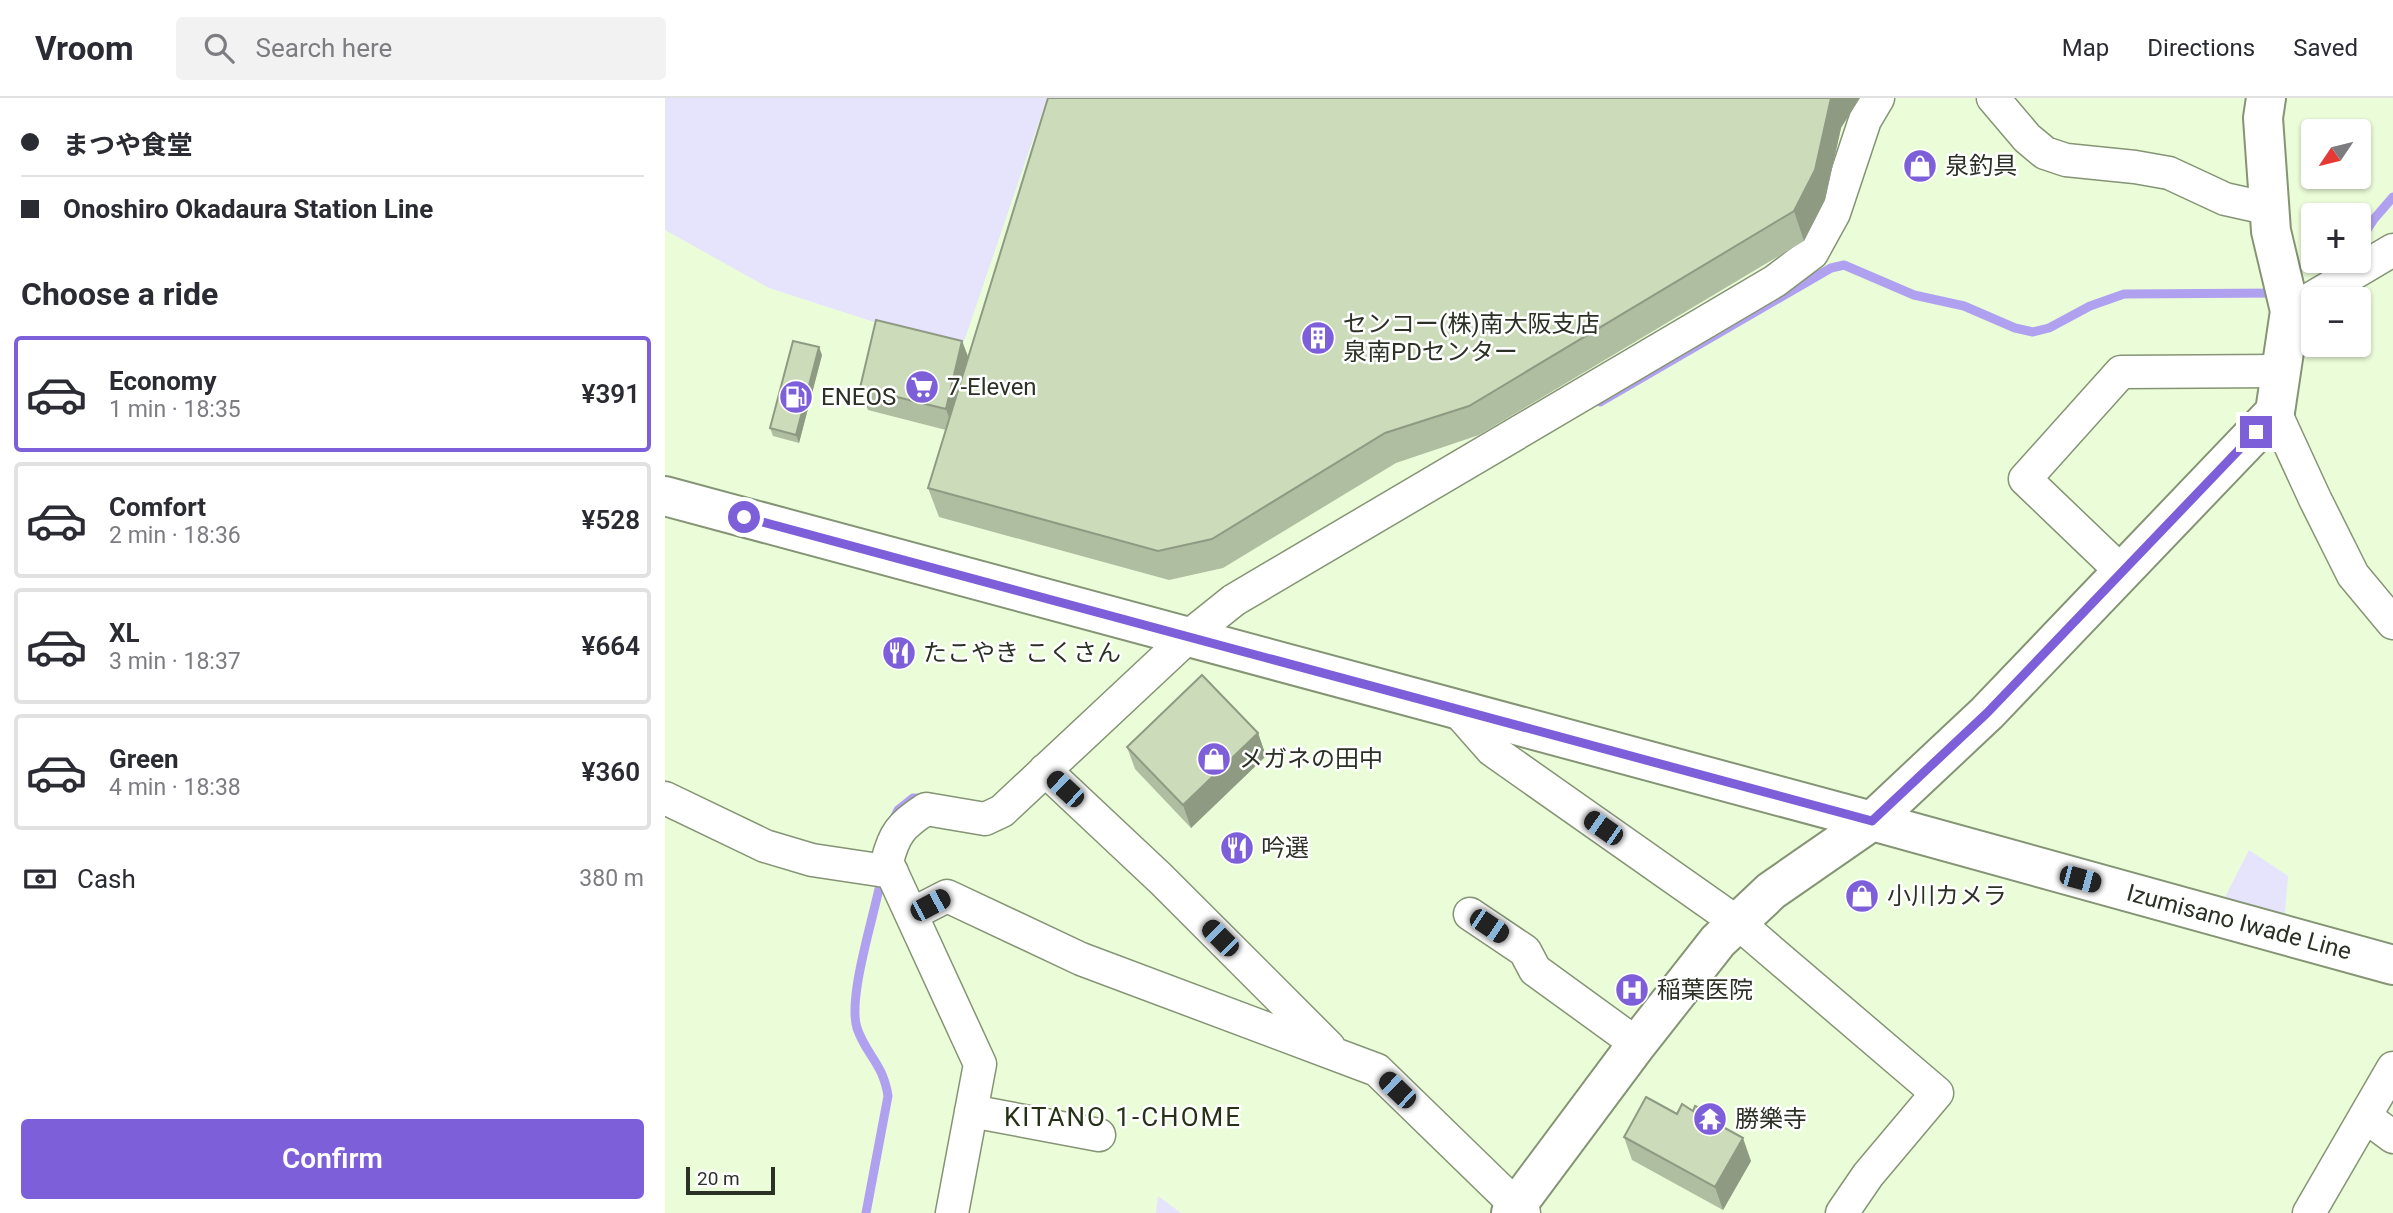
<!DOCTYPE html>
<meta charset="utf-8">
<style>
:root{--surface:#fff;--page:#f2f2f3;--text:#2b2b33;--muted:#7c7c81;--line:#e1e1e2;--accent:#7e5fda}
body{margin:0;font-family:Roboto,"Noto Sans JP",sans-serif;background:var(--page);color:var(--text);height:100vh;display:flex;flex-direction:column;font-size:26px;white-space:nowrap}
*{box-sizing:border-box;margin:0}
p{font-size:23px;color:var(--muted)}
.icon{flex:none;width:38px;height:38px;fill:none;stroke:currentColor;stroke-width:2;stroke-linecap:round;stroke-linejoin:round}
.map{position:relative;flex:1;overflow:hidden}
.side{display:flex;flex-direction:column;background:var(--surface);width:665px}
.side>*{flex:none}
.hud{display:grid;align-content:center;height:154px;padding:0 21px;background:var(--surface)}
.needle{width:46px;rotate:235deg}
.fabs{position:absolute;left:1636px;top:21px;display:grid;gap:14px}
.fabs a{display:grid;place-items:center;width:70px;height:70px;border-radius:7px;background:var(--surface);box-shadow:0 2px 5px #0004;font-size:35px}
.scale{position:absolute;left:21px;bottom:18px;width:89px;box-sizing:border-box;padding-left:7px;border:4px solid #2b3124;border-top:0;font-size:19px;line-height:24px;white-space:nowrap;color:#2b3124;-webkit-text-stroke:5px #fff;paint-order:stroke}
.end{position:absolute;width:32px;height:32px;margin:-16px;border:9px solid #7e5fda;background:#fff;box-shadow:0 0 0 4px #fff}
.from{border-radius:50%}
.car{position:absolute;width:21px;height:42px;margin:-21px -10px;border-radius:9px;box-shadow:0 0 5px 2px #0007;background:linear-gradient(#222 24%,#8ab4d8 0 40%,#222 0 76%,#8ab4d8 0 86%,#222 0)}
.hud b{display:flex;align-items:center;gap:24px;height:66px;font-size:26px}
.hud b+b{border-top:2px solid var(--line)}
.hud i{width:18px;height:18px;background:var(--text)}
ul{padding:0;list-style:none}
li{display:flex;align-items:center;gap:21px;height:116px;margin:0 14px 10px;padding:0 7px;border:4px solid var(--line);border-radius:7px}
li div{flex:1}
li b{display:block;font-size:26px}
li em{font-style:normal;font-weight:600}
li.selected{border-color:var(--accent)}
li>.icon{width:63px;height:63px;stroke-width:1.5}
h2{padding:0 21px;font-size:32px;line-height:84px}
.pay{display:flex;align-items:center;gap:18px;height:77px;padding:0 21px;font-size:26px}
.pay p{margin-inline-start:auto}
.primary-button{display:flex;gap:14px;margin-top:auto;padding:14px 21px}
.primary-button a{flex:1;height:80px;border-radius:7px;background:var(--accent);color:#fff;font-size:28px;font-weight:600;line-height:80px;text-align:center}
header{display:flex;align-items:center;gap:42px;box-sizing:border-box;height:98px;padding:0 35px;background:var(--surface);border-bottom:2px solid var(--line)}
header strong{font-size:33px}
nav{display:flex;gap:38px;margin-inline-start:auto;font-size:24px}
.search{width:490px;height:63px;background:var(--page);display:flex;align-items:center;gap:18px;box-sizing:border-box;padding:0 24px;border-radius:7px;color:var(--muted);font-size:26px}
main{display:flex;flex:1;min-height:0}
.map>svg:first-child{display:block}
.green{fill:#e6e3fc}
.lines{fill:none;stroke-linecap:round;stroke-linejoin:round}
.stream{stroke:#afa1f0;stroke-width:9}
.minor-casing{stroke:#849474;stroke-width:35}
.major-casing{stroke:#849474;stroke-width:42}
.minor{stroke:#fff;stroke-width:32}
.major{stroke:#fff;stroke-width:38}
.wall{fill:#afbda1}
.shaded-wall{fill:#8f9a83}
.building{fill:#ccdcbb;stroke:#8f9a83;stroke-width:2}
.route{stroke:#7e5fda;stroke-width:9}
.labels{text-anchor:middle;stroke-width:5;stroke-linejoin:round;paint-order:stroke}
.poi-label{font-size:24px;fill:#2b3124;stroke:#fff;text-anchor:start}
.street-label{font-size:24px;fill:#2b3124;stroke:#fff}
.neighbourhood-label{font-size:26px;letter-spacing:2px;fill:#263217;stroke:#fff}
</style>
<header>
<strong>Vroom</strong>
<div class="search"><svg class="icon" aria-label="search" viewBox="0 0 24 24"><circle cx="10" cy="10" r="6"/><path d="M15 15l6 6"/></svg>Search here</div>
<nav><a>Map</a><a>Directions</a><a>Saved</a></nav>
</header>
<main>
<section class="side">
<div class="hud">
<b><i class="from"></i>まつや食堂</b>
<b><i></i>Onoshiro Okadaura Station Line</b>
</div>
<h2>Choose a ride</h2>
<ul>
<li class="selected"><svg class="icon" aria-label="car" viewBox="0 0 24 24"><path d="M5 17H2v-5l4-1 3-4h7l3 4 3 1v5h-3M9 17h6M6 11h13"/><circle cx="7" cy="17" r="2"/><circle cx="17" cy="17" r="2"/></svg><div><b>Economy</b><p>1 min · 18:35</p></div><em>¥391</em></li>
<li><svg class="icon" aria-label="car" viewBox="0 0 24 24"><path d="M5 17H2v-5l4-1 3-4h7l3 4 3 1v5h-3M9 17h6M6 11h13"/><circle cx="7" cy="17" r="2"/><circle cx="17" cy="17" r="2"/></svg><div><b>Comfort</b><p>2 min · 18:36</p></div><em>¥528</em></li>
<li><svg class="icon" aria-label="car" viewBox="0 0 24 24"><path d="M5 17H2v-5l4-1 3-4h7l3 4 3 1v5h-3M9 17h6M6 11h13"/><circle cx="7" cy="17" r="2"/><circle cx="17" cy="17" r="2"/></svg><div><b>XL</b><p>3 min · 18:37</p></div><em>¥664</em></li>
<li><svg class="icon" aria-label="car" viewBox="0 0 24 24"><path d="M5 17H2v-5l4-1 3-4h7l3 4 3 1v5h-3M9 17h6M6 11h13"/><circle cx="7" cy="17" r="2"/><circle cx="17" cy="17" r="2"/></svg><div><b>Green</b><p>4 min · 18:38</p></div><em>¥360</em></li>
</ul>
<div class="pay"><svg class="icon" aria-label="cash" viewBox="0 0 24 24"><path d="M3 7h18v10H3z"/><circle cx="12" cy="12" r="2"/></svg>Cash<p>380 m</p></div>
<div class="primary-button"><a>Confirm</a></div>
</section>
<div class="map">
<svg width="1728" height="1115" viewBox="0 0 1728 1115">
<rect width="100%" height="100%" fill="#ebfcd9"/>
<path class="green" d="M 0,0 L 382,0 L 296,252 L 104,190 L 0,132 Z
M 1584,752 L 1623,778 L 1619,826 L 1557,805 Z
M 493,1098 L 516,1115 L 491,1115 Z"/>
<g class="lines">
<path class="stream" d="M 1694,144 L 1709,121 L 1728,99
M 935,304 L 1166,170 L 1179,167 L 1249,197 L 1299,208 L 1350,230 L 1368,234 L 1384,230 L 1425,208 L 1459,196 L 1613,195
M 228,722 L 233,712 L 248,700 L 259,700
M 201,1115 L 223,998 C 218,965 201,957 192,930 C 182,898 211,813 217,776"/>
<g class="minor-casing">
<path id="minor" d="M 1328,0 L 1362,40 L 1380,55 L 1401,62 L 1470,69 L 1504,75 L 1560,101 L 1605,111
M 1625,213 L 1728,152
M 1610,314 L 1650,401 L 1688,477 L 1728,525
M 1457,474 L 1360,381 L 1456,274 L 1615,273
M 790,610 L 827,652 L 1073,825 L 1272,995 L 1203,1077 L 1177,1115
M 380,672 L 496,781 L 664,949
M 0,700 L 100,748 L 147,762 L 227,774
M 247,816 L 282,798 L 416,861 L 712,972 L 859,1115
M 805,816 L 860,853 L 870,872 L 972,946
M 306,1013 L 434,1037
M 1701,1019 L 1728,1039
M 287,1115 L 315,966 L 222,764 C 229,736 236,727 261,711 L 320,721 L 337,713 L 524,538 L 569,502 L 1110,183 L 1147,155 L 1169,115 L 1200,22 L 1213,0
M 1644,1115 L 1728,970"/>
</g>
<g class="major-casing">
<path id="major" d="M 0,398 L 1207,723 L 1728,867
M 846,1115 L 972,946 L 1053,843 L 1106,793 L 1207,723 L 1322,615 L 1610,314 L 1625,213 L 1606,133 L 1598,20 L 1601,0"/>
</g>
<use href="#minor" class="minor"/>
<use href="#major" class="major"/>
</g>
<path class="wall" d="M 1176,30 L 1160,102 L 1139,143 L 814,337 L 731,365 L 558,470 L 504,482 L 274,419 L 263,390 L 281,332 L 203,312 L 195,290 L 297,243 L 303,260 Z
M 157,257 L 134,345 L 108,338 L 105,330 Z
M 593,635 L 601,658 L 526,730 L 470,671 L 462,649 Z
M 1012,1016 L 1063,1032 L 1086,1063 L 1058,1112 L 967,1062 L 959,1039 Z"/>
<path class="shaded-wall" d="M 1166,0 L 1195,0 L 1176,30 L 1160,102 L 1139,143 L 1129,113 Z
M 297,243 L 306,266 L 289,334 L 281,311 Z
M 154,249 L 157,257 L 134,345 L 131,337 Z
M 593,635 L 601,658 L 526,730 L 518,707 Z
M 1078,1040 L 1086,1063 L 1058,1112 L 1050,1089 Z"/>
<path class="building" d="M 383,0 L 1166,0 L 1150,72 L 1129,113 L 804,308 L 720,335 L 547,441 L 493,453 L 263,390 Z
M 211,222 L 297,243 L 281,311 L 195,290 Z
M 128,243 L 154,249 L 131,337 L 105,330 Z
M 537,577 L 593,635 L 518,707 L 462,649 Z
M 981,999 L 1012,1016 L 1017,1006 L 1028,1013 L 1030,1008 L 1060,1025 L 1058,1029 L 1078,1040 L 1050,1089 L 959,1039 Z"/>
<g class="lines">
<path class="route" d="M 79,419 L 1207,723 L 1322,615 L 1591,334"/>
</g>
<defs>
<g id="shop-disc" transform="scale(1.75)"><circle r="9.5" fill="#7e5fda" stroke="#fff"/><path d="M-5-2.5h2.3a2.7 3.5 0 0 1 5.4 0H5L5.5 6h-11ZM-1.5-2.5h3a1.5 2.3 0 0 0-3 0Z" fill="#fff"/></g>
<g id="building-disc" transform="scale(1.75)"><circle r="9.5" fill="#7e5fda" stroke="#fff"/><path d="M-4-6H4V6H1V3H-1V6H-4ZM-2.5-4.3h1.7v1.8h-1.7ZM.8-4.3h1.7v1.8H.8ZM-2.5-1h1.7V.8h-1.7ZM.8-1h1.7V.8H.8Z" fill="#fff"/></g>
<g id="supermarket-disc" transform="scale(1.75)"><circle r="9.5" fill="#7e5fda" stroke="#fff"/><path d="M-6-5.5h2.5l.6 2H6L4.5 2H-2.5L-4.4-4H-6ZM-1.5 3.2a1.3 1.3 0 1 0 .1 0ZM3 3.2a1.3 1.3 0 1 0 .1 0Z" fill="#fff"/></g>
<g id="fuel-disc" transform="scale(1.75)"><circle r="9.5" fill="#7e5fda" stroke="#fff"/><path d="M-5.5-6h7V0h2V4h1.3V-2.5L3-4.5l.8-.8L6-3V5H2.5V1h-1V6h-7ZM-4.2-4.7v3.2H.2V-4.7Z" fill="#fff"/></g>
<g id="restaurant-disc" transform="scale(1.75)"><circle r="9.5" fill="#7e5fda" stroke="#fff"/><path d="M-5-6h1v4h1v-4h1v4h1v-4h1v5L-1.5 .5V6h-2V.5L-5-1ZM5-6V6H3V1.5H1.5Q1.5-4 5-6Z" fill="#fff"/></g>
<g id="hospital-disc" transform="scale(1.75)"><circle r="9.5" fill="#7e5fda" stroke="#fff"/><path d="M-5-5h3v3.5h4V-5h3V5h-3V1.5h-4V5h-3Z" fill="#fff"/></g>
<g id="temple-disc" transform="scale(1.75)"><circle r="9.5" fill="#7e5fda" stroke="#fff"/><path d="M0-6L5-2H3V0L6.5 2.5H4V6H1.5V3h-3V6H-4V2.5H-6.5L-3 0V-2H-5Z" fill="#fff"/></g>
</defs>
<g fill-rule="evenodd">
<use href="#shop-disc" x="1255" y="68"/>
<use href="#building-disc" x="653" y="240"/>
<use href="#supermarket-disc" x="257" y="289"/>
<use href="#fuel-disc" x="131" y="299"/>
<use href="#restaurant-disc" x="234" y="555"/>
<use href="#shop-disc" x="549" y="661"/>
<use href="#restaurant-disc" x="572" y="750"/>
<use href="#shop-disc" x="1197" y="798"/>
<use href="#hospital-disc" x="967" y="892"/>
<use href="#temple-disc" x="1045" y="1021"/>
</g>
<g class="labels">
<g class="poi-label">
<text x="1280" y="76">泉釣具</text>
<text x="678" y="234">センコー(株)南大阪支店<tspan x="678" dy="28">泉南PDセンター</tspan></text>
<text x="282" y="297">7-Eleven</text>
<text x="156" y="307">ENEOS</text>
<text x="258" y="563">たこやき こくさん</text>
<text x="574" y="669">メガネの田中</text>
<text x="596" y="758">吟選</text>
<text x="1222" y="806">小川カメラ</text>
<text x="992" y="900">稲葉医院</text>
<text x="1070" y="1029">勝樂寺</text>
</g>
<g class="street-label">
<text transform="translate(1574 824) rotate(15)" y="8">Izumisano Iwade Line</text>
</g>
<g class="neighbourhood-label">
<text x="458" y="1028">KITANO 1-CHOME</text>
</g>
</g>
</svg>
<div class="fabs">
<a><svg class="needle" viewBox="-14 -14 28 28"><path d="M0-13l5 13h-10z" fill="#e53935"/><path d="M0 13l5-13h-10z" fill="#7c7c81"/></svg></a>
<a>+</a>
<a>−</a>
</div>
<div class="scale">20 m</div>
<i class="end from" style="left:79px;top:419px"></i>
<i class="end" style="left:1591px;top:334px"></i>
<i class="car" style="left:400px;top:691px;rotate:313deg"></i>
<i class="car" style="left:938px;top:730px;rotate:305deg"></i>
<i class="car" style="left:1415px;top:781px;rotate:105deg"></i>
<i class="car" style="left:265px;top:807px;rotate:62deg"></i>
<i class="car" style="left:824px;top:828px;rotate:124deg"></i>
<i class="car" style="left:555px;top:840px;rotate:315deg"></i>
<i class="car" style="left:732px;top:992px;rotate:314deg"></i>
</div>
</main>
